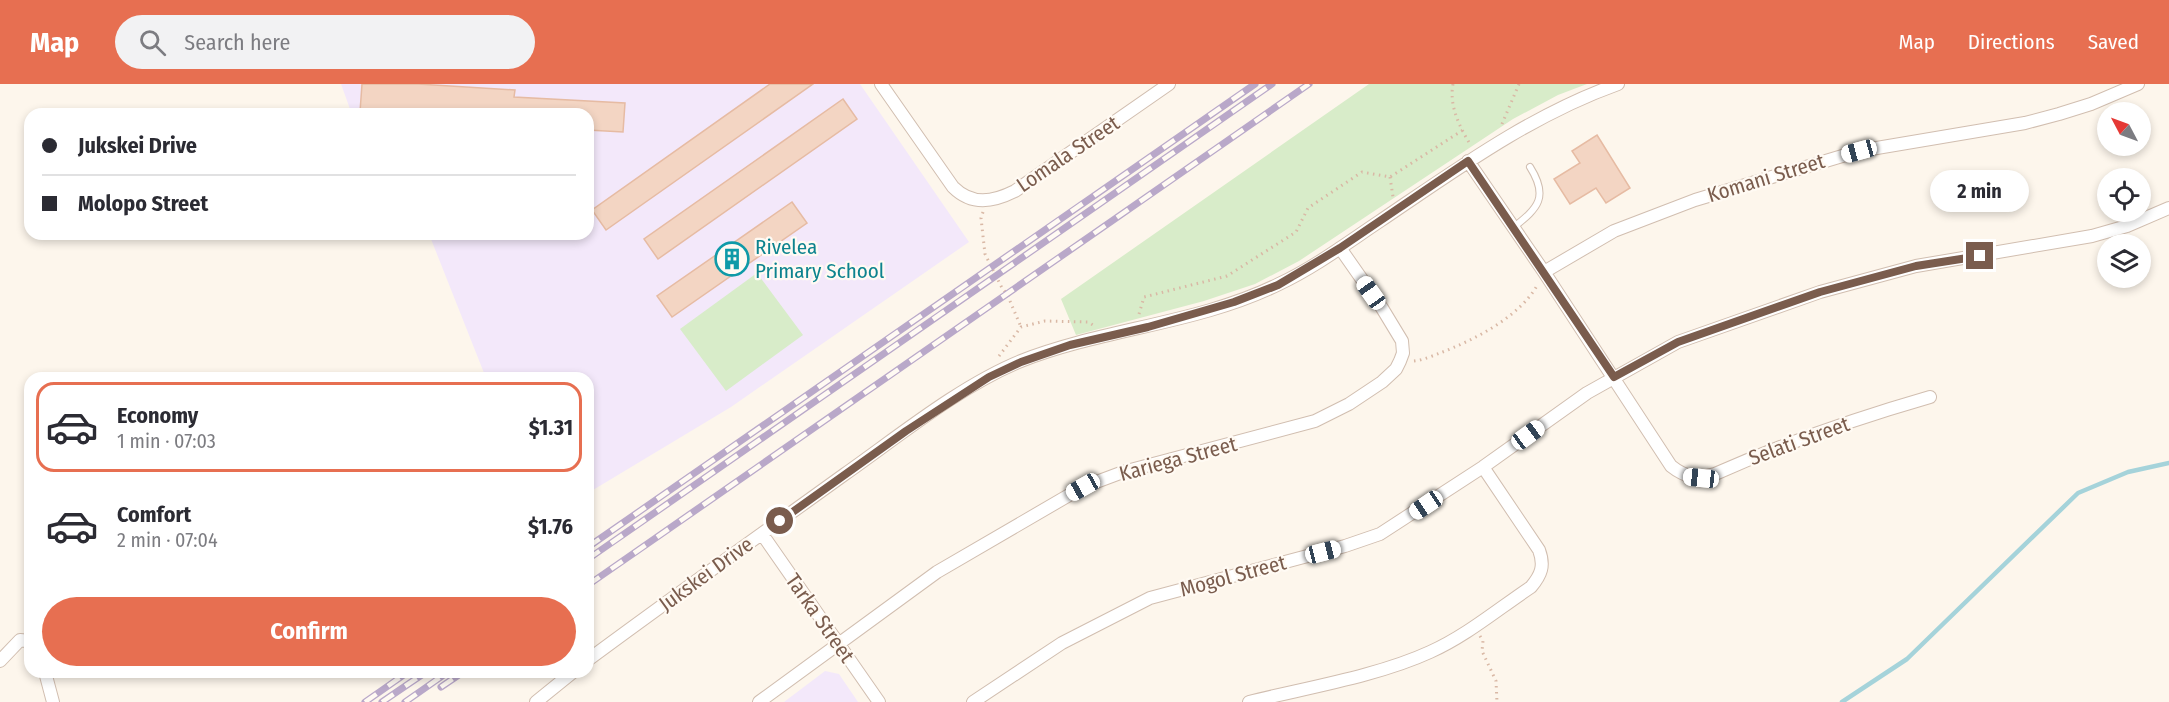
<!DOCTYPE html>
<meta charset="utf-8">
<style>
:root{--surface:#fff;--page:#f2f2f3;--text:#2b2b33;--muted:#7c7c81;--line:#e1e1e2;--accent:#e76f51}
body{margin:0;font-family:"Fira Sans Condensed",sans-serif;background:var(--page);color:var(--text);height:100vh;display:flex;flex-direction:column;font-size:22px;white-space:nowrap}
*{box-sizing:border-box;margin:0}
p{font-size:20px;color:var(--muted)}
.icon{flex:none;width:33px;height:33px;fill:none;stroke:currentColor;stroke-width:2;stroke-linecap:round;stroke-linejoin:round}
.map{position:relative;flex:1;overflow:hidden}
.sheet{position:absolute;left:24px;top:288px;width:570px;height:306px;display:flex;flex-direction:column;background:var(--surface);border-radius:18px;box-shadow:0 3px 9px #0003}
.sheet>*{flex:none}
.guide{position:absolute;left:24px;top:24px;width:570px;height:132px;border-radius:18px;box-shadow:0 3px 9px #0003;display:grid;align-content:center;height:132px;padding:0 18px;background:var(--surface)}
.needle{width:39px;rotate:311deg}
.controls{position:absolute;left:2097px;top:18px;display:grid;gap:12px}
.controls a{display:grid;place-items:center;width:54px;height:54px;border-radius:50%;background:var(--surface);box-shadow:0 3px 9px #0003;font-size:30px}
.end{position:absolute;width:27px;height:27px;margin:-14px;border:8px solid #7a5c4d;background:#fff;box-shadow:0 0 0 3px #fff}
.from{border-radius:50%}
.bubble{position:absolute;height:42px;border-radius:21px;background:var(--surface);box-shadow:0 3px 9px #0003;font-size:20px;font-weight:700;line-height:42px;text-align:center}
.car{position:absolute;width:18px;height:36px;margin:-18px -9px;border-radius:8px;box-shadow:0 0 4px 2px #0007;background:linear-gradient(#fff 24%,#345 0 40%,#fff 0 76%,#345 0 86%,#fff 0)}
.guide b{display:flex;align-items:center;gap:21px;height:57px;font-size:22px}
.guide b+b{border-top:2px solid var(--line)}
.guide i{width:15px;height:15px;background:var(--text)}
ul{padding:10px 0 0;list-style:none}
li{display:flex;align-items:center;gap:18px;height:90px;margin:0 12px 9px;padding:0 6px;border:3px solid transparent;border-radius:18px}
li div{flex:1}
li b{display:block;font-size:22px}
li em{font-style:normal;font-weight:700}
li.current{border-color:var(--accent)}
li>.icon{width:54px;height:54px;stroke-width:1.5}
.primary-button{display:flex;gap:12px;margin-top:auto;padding:12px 18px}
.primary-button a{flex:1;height:69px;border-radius:36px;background:var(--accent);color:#fff;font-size:24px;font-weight:700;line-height:69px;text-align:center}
header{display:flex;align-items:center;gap:36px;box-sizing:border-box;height:84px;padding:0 30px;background:var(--accent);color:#fff}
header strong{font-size:28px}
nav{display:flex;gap:33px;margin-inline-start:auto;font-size:21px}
.search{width:420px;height:54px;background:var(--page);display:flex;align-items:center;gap:15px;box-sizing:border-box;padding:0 21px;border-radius:33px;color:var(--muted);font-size:22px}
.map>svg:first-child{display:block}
.education{fill:#f3e8fa}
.green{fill:#d8ecc9}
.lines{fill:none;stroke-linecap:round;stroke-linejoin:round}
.stream{stroke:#a5d3da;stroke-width:4.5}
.building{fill:#f3d5c3;stroke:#e6bba3;stroke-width:1.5}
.lane-casing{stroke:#d1beb0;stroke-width:8}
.street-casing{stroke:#d1beb0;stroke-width:14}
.path{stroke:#d9b8a5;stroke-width:3;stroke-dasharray:1.5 4.5;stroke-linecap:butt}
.lane{stroke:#fff;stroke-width:6}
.street{stroke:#fff;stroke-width:12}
.rail-casing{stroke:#b9a8c9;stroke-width:7}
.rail{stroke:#fffaf3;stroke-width:4.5;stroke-dasharray:14;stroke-linecap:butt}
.route{stroke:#7a5c4d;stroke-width:8}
.labels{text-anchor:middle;stroke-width:4.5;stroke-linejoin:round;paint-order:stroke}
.street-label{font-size:21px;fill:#7a5c4d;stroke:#fffaf3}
.culture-label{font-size:21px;fill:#0d838f;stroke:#fffaf3;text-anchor:start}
</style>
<header>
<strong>Map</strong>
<div class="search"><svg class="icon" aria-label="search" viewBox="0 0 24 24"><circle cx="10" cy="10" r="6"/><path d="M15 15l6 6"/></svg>Search here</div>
<nav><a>Map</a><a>Directions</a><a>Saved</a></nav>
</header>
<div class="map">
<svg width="2169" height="618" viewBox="0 0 2169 618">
<rect width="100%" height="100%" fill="#fdf6ec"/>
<path class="education" d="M 341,0 L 860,0 L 969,158 L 731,323 L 588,409 L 588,294 L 486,294 L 429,150 L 588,150 L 588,30 L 355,30 L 350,25 Z
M 825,587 L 839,590 L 858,618 L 784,618 Z"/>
<path class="green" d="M 1369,0 L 1587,0 L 1558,11 L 1513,35 L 1299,177 L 1255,200 L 1204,217 L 1076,251 L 1061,215 Z
M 757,189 L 803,251 L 726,307 L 680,245 Z"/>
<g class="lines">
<path class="stream" d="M 1842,618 L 1907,575 L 2078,409 L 2128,388 L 2169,379"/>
</g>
<path class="building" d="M 362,0 L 418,0 L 515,6 L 514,13 L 625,19 L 623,48 L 588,46 L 588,30 L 385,30 L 360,28 Z
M 770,0 L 813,0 L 606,146 L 592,126 Z
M 843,15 L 857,35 L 658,175 L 644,155 Z
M 1597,51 L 1630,104 L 1606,119 L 1596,104 L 1570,120 L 1554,95 L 1580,79 L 1572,67 Z
M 792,118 L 807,139 L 672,233 L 657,212 Z"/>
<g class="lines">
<g class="lane-casing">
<path id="lane" d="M 1514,143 C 1538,124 1549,113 1530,83"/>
</g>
<g class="street-casing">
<path id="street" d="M 881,0 L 953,103 C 972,122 993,118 1015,107 L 1169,0
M 1468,77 L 1544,188 L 1671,382 C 1686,394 1698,395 1715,390 C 1785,359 1857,334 1930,313
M 1544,188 L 1614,147 L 1695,116 L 1859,67 L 2025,39 L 2059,30 L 2091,20 L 2138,0
M 762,450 L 879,618
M 588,576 C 673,513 759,452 845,390 C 899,352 960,302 1021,277 C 1105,244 1198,240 1279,200 C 1315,183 1347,159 1380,137 C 1457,85 1531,31 1618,0
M 0,577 L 20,556 L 30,557
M 45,588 L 53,618
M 536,618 L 573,588
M 759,618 L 937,488 L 1083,403 L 1123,388 L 1315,337 L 1349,320 L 1382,298 L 1396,285 L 1400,277 L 1403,269 L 1402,257 L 1382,224 L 1340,164
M 973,618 L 1062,559 L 1150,514 L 1345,462 L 1380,450 L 1483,383 L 1587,309 L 1678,258 L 1820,208 L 1916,182 L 2092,152 L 2127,142 L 2169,124
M 1249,618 C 1305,604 1378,592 1430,568 C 1466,552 1498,525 1531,503 C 1541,491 1545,482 1539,466 L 1483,383"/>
</g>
<path class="path" d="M 1453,0 C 1449,21 1459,42 1470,60
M 1502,40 L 1519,0
M 1390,93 L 1393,113
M 983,128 L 981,134 L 985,170 L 1002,204 L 1007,210 L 1021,243
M 1139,230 L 1144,213 L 1227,192 L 1296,148 L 1308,124 L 1362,88 L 1390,93 L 1463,46
M 999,272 L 1021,243 L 1045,237 L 1088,238 L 1093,241
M 1414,277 C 1423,276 1432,272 1440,269 C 1474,256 1520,233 1538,200
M 1480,552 L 1483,557 L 1482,567 L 1496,597 L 1497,618"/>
<use href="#lane" class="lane"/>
<use href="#street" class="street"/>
<g class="rail-casing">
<path id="rail" d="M 588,463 L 1255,0
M 588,475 L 1272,0
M 588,501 L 1309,0
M 441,603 L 463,588
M 365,618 L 408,588
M 382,618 L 426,588
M 405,618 L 448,588"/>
</g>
<use href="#rail" class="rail"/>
</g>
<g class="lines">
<path class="route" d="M 780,437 L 906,347 L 989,293 L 1021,278 L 1070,261 L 1148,243 L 1234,218 L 1278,201 L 1340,164 L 1468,77 L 1614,293 L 1678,258 L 1820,208 L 1916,182 L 1980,172"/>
</g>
<defs>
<g id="building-ring" transform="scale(1.725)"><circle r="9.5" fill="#fffaf3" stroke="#0f9aa8" stroke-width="1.5"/><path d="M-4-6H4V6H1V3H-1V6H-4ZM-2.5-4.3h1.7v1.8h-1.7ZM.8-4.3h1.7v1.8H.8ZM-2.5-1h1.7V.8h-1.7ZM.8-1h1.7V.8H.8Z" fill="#0f9aa8"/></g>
</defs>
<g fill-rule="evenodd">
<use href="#building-ring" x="732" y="175"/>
</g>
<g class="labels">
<g class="street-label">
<text transform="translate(1068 70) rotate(-34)" y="7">Lomala Street</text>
<text transform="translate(1766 94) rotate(-17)" y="7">Komani Street</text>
<text transform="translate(1799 357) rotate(-20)" y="7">Selati Street</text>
<text transform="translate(1178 375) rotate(-15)" y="7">Kariega Street</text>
<text transform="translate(706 490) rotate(-36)" y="7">Jukskei Drive</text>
<text transform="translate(1233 492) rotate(-15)" y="7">Mogol Street</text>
<text transform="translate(820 534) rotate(55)" y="7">Tarka Street</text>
</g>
<g class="culture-label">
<text x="755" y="170">Rivelea<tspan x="755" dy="24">Primary School</tspan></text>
</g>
</g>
</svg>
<div class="controls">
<a><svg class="needle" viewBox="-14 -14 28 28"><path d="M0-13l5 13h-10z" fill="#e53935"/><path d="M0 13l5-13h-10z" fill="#7c7c81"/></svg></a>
<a><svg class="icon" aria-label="locate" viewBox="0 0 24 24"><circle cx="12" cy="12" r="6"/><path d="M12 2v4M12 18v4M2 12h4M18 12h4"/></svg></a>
<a><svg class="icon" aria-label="layers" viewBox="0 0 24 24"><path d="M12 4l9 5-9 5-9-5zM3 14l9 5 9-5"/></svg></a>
</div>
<i class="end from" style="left:780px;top:437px"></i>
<i class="end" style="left:1980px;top:172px"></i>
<div class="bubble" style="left:1930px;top:86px;width:99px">2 min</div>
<i class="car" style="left:1859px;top:67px;rotate:255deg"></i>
<i class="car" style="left:1371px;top:209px;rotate:325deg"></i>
<i class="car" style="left:1528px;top:351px;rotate:54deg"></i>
<i class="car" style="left:1701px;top:394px;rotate:276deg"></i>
<i class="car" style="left:1083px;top:403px;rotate:241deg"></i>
<i class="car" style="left:1426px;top:421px;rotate:236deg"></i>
<i class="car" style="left:1323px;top:468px;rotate:76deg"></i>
<div class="guide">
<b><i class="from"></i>Jukskei Drive</b>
<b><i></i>Molopo Street</b>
</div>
<section class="sheet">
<ul>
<li class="current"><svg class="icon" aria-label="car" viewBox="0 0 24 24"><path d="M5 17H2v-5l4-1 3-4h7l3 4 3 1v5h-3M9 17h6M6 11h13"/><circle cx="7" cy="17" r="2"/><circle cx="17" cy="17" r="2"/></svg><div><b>Economy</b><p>1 min · 07:03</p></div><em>$1.31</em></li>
<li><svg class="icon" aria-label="car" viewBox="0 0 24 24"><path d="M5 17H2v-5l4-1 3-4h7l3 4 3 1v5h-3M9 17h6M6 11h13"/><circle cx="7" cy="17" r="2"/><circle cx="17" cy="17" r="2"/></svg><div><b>Comfort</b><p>2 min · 07:04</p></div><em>$1.76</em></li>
</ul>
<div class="primary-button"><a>Confirm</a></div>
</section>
</div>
